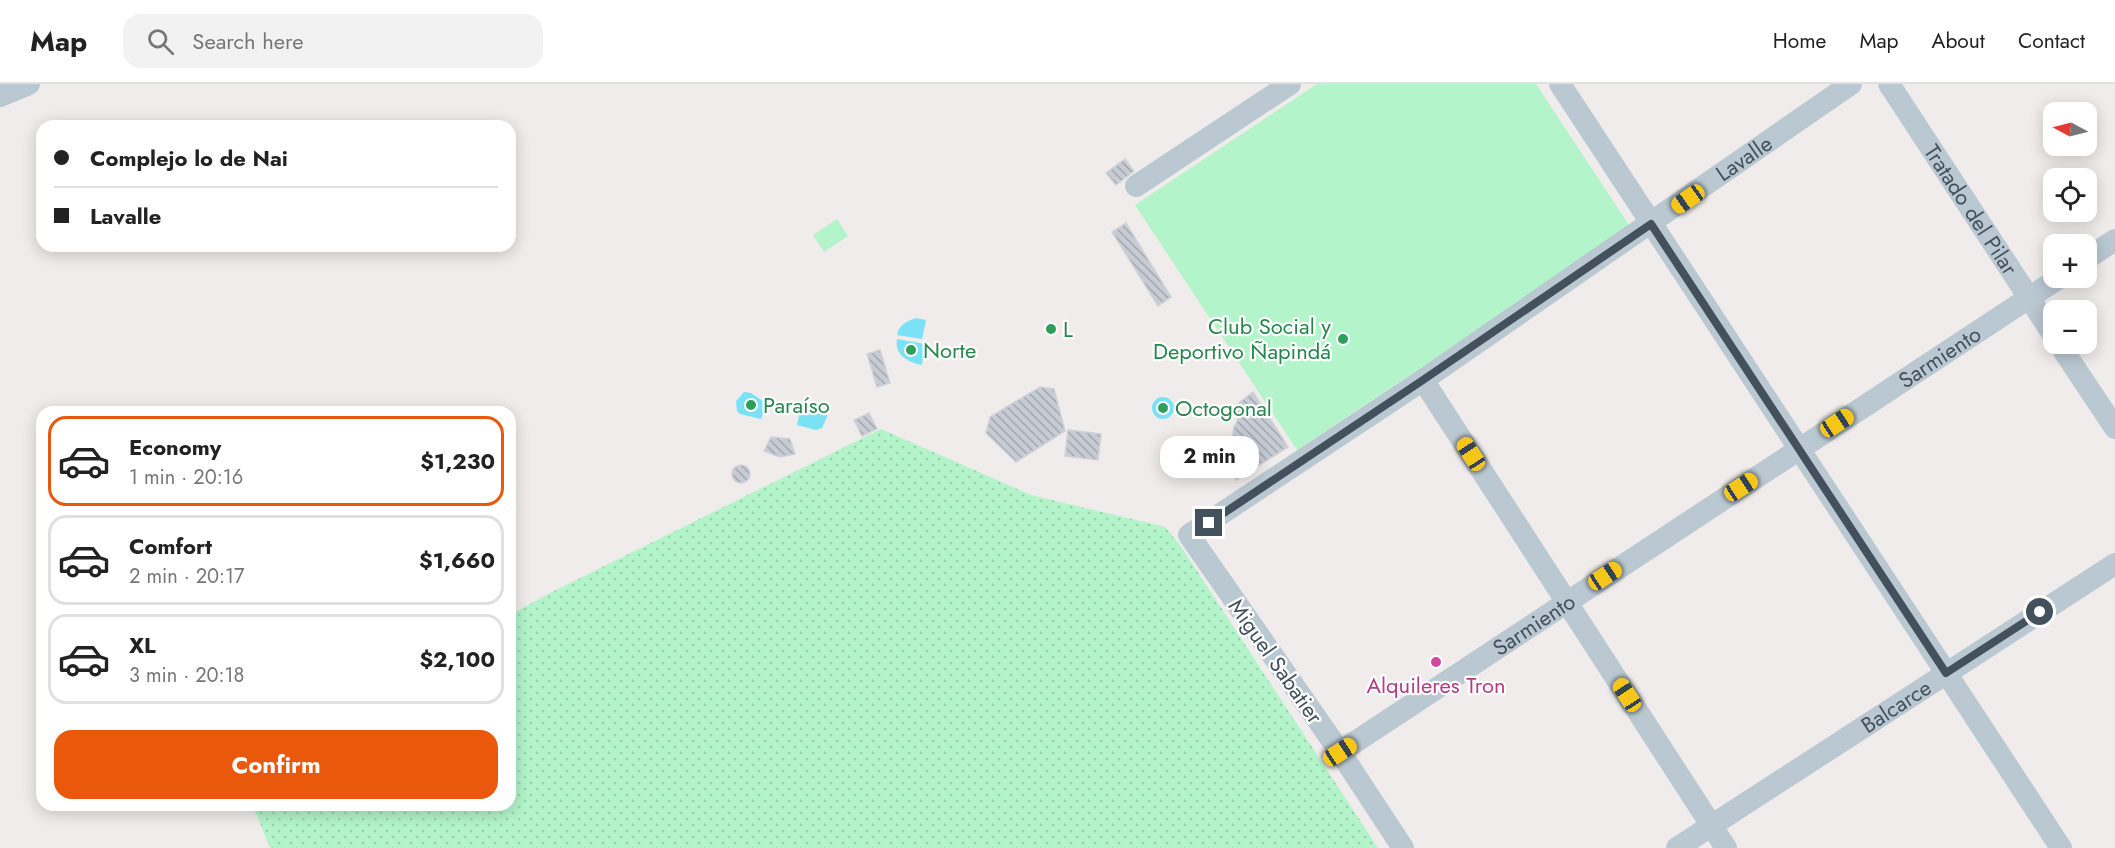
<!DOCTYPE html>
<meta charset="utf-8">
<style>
:root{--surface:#fff;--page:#f2f2f2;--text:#222;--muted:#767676;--line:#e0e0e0;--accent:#ea580c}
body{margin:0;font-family:Jost,sans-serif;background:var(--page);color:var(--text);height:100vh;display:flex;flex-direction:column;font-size:22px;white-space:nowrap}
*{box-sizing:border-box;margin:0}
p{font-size:20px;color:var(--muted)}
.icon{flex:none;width:33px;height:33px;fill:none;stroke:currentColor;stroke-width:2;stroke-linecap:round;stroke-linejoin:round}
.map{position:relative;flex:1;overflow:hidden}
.panel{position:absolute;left:36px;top:322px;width:480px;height:405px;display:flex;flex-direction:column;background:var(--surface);border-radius:18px;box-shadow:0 3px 15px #0003}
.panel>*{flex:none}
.hud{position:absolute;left:36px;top:36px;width:480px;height:132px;border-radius:18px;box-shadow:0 3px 15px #0003;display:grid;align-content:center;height:132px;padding:0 18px;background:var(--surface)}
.needle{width:39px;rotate:277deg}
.tools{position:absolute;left:2043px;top:18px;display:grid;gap:12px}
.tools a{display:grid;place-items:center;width:54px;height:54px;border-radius:12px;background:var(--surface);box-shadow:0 3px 15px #0003;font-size:30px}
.end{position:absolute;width:27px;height:27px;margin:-14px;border:8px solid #42515c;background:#fff;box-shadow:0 0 0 3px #fff}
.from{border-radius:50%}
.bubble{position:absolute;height:42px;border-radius:18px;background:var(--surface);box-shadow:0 3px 15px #0003;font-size:20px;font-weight:700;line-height:42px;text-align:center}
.car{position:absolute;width:18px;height:36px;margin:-18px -9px;border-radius:8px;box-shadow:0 0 4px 2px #0007;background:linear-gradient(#f5c518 24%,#345 0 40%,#f5c518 0 76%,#345 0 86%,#f5c518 0)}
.hud b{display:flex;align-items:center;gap:21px;height:57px;font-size:22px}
.hud b+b{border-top:2px solid var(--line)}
.hud i{width:15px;height:15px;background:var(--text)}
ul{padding:10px 0 0;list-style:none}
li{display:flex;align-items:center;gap:18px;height:90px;margin:0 12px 9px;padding:0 6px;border:3px solid var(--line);border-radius:18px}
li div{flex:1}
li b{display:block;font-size:22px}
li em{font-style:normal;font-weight:700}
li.on{border-color:var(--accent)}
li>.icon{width:54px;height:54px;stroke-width:1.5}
.action{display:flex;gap:12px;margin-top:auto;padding:12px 18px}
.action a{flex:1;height:69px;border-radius:18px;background:var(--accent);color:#fff;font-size:24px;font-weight:700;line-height:69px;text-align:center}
header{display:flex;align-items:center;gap:36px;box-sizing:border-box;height:84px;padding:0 30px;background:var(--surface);border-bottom:2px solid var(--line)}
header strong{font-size:28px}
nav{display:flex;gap:33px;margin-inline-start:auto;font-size:21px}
.search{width:420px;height:54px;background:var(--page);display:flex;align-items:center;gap:15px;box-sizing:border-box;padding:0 21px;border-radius:18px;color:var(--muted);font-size:22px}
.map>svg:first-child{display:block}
.grass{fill:url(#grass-dots)}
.green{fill:#b3f4ca}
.water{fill:#7be2f6}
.building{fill:url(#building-back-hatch);stroke:#cfd2d9;stroke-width:1.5}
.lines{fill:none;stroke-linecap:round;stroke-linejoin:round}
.minor{stroke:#bac8d1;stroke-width:22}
.route{stroke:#42515c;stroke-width:8}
.leisure-dot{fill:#2e9e5b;stroke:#fff;stroke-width:2}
.hotel-dot{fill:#d1479c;stroke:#fff;stroke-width:2}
.labels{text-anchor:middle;stroke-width:4.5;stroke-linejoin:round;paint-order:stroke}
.street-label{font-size:22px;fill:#42515c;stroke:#fff}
.leisure-label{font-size:22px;fill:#27864d;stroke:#fff;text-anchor:start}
.hotel-label{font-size:22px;fill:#b23c85;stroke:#fff}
</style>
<header>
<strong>Map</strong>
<div class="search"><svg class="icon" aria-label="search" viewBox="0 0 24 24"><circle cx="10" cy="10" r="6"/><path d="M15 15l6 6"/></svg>Search here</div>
<nav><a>Home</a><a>Map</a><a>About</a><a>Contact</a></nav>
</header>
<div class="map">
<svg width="2115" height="764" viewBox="0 0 2115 764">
<defs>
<pattern id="grass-dots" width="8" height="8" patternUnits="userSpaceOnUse" patternTransform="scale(1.5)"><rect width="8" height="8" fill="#b3f4ca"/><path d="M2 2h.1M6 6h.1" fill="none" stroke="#9bd3b0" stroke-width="1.8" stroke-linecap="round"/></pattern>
<pattern id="building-back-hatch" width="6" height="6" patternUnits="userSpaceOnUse" patternTransform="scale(1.5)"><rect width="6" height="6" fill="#c7cbd3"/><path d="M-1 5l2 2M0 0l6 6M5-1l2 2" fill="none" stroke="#a3a7ae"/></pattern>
</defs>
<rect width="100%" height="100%" fill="#f0ecec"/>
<path class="grass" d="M 881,345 L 1031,411 L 1165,443 L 1182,464 L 1378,764 L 270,764 L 253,722 L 510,722 L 510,531 L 548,510 Z"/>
<path class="green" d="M 1317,0 L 1536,0 L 1631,144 L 1297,366 L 1135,121 Z
M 837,135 L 848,152 L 824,168 L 813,151 Z"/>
<path class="water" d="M 916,234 L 926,236 L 922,255 L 897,251 C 899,241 907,237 916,234 Z
M 897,255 L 925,260 L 922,281 C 908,278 894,271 897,255 Z
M 744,308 L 751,309 L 767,320 L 761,335 L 740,330 L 737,327 L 736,317 Z
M1152 324a11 11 0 1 1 22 0a11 11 0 1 1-22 0Z
M 818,322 L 827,328 L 827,333 L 822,344 L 816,346 L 797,341 L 799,331 L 797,325 Z"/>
<path class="building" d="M 1125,75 L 1134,87 L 1116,101 L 1106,89 Z
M 1126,139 L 1171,213 L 1158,222 L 1112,148 Z
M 880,266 L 890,299 L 877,303 L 867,270 Z
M 1040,303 L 1054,305 L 1065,347 L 1016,378 L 986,349 L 990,333 Z
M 1253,308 L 1288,363 L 1236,396 L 1231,366 L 1234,343 L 1238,335 L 1232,324 Z
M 869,329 L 877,345 L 862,352 L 854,336 Z
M 1068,346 L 1101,350 L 1098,376 L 1065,372 Z
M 771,353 L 790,355 L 795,370 L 780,373 L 764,367 Z
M732 390a9 9 0 1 1 18 0a9 9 0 1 1-18 0Z"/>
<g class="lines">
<g class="minor">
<path d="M 1560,0 L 2061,764"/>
<path id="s1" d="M 1889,0 L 2054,252"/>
<path d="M 0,12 L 29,0"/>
<path d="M 1136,102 L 1290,0"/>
<path d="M 2086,175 L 2115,156"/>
<path d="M 2059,260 L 2115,344"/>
<path d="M 1423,296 L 1726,764"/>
<path id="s2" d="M 1340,668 L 2059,194"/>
<path id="s3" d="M 1403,764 L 1340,668 L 1189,451 L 1423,296 L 1851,0"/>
<path id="s4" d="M 1677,764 L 2115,480"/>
</g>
</g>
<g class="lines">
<path class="route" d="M 1209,439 L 1423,296 L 1651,140 L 1946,589 L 2040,528"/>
</g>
<g class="leisure-dot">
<circle cx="1051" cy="245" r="6"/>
<circle cx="1343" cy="255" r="6"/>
<circle cx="911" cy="266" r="6"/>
<circle cx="751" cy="321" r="6"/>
<circle cx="1163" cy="324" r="6"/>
</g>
<circle class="hotel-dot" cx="1436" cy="578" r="6"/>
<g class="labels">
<g class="street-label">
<text dy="8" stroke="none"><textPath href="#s3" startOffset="1050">Lavalle</textPath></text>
<text dy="8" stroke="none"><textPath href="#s1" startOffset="150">Tratado del Pilar</textPath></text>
<text dy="8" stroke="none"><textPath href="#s2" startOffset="718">Sarmiento</textPath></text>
<text dy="8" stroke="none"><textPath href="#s2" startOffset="232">Sarmiento</textPath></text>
<text transform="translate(1276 577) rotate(55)" y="8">Miguel Sabatier</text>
<text dy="8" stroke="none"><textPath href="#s4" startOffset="261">Balcarce</textPath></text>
</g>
<g class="leisure-label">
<text x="1331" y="250" text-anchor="end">Club Social y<tspan x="1331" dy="25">Deportivo Ñapindá</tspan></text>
<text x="1063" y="253">L</text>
<text x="923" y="274">Norte</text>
<text x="763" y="329">Paraíso</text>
<text x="1175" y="332">Octogonal</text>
</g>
<g class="hotel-label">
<text x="1436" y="609">Alquileres Tron</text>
</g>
</g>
</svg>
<div class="tools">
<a><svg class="needle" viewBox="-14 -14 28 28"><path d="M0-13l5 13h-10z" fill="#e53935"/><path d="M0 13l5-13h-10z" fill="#767676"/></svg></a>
<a><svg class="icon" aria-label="locate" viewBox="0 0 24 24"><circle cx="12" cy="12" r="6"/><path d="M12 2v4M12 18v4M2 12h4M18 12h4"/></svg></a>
<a>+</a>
<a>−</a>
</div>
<i class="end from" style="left:2040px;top:528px"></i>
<i class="end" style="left:1209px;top:439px"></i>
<div class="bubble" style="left:1160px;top:352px;width:99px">2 min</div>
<i class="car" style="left:1688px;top:115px;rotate:235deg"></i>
<i class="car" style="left:1837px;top:339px;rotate:57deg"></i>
<i class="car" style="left:1471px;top:370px;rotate:327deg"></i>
<i class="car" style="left:1741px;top:403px;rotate:57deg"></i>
<i class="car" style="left:1605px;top:492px;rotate:57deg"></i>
<i class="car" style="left:1627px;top:611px;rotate:327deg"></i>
<i class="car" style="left:1340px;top:668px;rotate:57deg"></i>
<div class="hud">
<b><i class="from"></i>Complejo lo de Nai</b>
<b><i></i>Lavalle</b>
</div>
<section class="panel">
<ul>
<li class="on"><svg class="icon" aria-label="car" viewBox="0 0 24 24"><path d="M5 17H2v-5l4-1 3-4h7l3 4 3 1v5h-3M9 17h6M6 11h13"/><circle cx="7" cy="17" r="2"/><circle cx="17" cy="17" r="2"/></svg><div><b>Economy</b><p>1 min · 20:16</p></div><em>$1,230</em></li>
<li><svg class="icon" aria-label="car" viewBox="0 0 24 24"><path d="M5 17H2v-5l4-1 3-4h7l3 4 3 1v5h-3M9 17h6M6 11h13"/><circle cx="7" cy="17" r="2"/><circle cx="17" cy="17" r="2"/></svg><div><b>Comfort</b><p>2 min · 20:17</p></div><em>$1,660</em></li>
<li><svg class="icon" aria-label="car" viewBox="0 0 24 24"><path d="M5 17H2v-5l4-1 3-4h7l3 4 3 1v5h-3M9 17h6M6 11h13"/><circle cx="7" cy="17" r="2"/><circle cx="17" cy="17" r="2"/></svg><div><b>XL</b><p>3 min · 20:18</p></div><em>$2,100</em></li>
</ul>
<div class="action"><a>Confirm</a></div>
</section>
</div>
